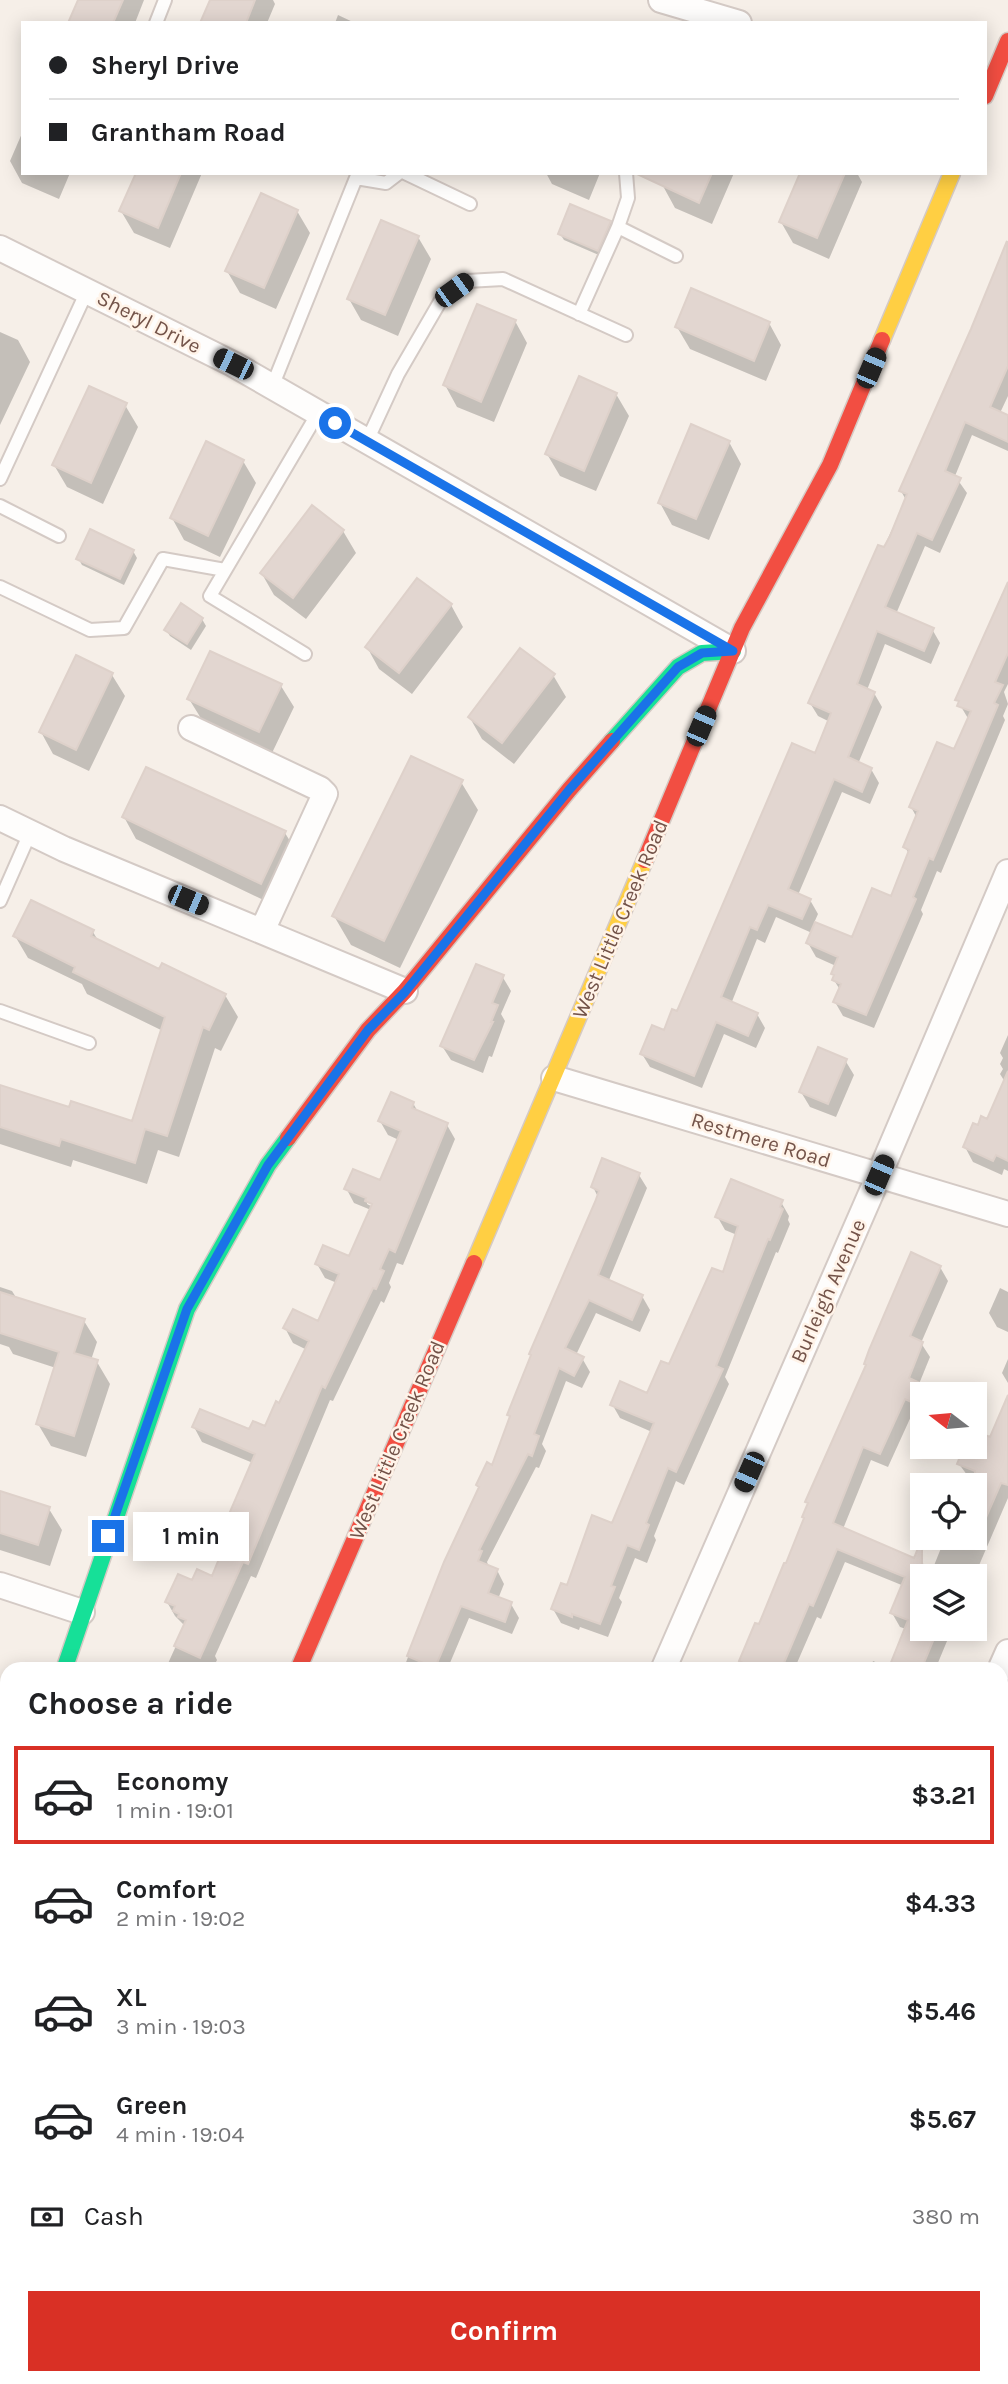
<!DOCTYPE html>
<meta charset="utf-8">
<style>
:root{--surface:#fff;--page:#f6f6f6;--text:#202124;--muted:#757577;--line:#e0e0e0;--accent:#d93025}
body{margin:0;font-family:Karla,sans-serif;background:var(--page);color:var(--text);height:100vh;display:flex;flex-direction:column;font-size:26px;white-space:nowrap}
*{box-sizing:border-box;margin:0}
p{font-size:23px;color:var(--muted)}
.icon{flex:none;width:38px;height:38px;fill:none;stroke:currentColor;stroke-width:2;stroke-linecap:round;stroke-linejoin:round}
.map{position:relative;flex:1;overflow:hidden}
.details{position:absolute;left:0px;top:1662px;width:1008px;height:723px;display:flex;flex-direction:column;background:var(--surface);border-radius:21px 21px 0 0;box-shadow:0 4px 18px #0003}
.details>*{flex:none}
.guide{position:absolute;left:21px;top:21px;width:966px;height:154px;border-radius:0px;box-shadow:0 4px 18px #0003;display:grid;align-content:center;height:154px;padding:0 28px;background:var(--surface)}
.needle{width:46px;rotate:286deg}
.buttons{position:absolute;left:910px;top:1382px;display:grid;gap:14px}
.buttons a{display:grid;place-items:center;width:77px;height:77px;border-radius:0px;background:var(--surface);box-shadow:0 4px 18px #0003;font-size:35px}
.end{position:absolute;width:32px;height:32px;margin:-16px;border:9px solid #1a73e8;background:#fff;box-shadow:0 0 0 4px #fff}
.from{border-radius:50%}
.bubble{position:absolute;height:49px;border-radius:0px;background:var(--surface);box-shadow:0 4px 18px #0003;font-size:23px;font-weight:700;line-height:49px;text-align:center}
.car{position:absolute;width:21px;height:42px;margin:-21px -10px;border-radius:9px;box-shadow:0 0 5px 2px #0007;background:linear-gradient(#222 24%,#8ab4d8 0 40%,#222 0 76%,#8ab4d8 0 86%,#222 0)}
.guide b{display:flex;align-items:center;gap:24px;height:66px;font-size:26px}
.guide b+b{border-top:2px solid var(--line)}
.guide i{width:18px;height:18px;background:var(--text)}
ul{padding:0;list-style:none}
li{display:flex;align-items:center;gap:21px;height:98px;margin:0 14px 10px;padding:0 14px;border:4px solid transparent;border-radius:0px}
li div{flex:1}
li b{display:block;font-size:26px}
li em{font-style:normal;font-weight:700}
li.on{border-color:var(--accent)}
li>.icon{width:63px;height:63px;stroke-width:1.5}
h2{padding:0 28px;font-size:32px;line-height:84px}
.pay{display:flex;align-items:center;gap:18px;height:77px;padding:0 28px;font-size:26px}
.pay p{margin-inline-start:auto}
.cta{display:flex;gap:14px;margin-top:auto;padding:14px 28px}
.cta a{flex:1;height:80px;border-radius:0px;background:var(--accent);color:#fff;font-size:28px;font-weight:700;line-height:80px;text-align:center}
.map>svg:first-child{display:block}
.shadow{fill:#0003;fill-rule:evenodd}
.building{fill:#e2d6d0;stroke:#ded1ca;stroke-width:2}
.lines{fill:none;stroke-linecap:round;stroke-linejoin:round}
.lane-casing{stroke:#d4cac5;stroke-width:16}
.street-casing{stroke:#d4cac5;stroke-width:28}
.fast-casing{stroke:#d5cac4;stroke-width:19}
.slow-casing{stroke:#d5cac4;stroke-width:19}
.jam-casing{stroke:#d5cac4;stroke-width:19}
.lane{stroke:#fefdfc;stroke-width:12}
.street{stroke:#fefdfc;stroke-width:24}
.fast{stroke:#16e098;stroke-width:16}
.slow{stroke:#ffcf43;stroke-width:16}
.jam{stroke:#f24e42;stroke-width:16}
.route{stroke:#1a73e8;stroke-width:9}
.labels{text-anchor:middle;stroke-width:5;stroke-linejoin:round;paint-order:stroke}
.street-label{font-size:21px;fill:#735349;stroke:#fff3e8}
</style>
<div class="map">
<svg width="1008" height="2384" viewBox="0 0 1008 2384">
<rect width="100%" height="100%" fill="#f6efe8"/>
<path class="shadow" d="M 80,0 L 144,0 L 135,23 L 71,23 Z
M 212,0 L 273,0 L 275,4 L 267,23 L 202,23 Z
M 338,15 L 355,23 L 335,23 Z
M 23,131 L 23,173 L 70,173 L 59,199 L 22,183 L 10,161 Z
M 138,173 L 202,173 L 170,248 L 134,233 L 121,211 Z
M 546,173 L 600,173 L 589,200 L 552,184 Z
M 668,173 L 734,173 L 712,224 L 675,208 L 663,186 Z
M 802,173 L 857,173 L 862,182 L 829,259 L 793,243 L 781,222 Z
M 297,211 L 310,233 L 276,309 L 240,293 L 227,271 Z
M 610,222 L 614,229 L 601,256 L 564,240 L 560,234 Z
M 418,237 L 431,259 L 398,336 L 361,320 L 349,299 Z
M 1008,247 L 1008,396 L 1000,413 L 1008,416 L 1008,451 L 972,435 L 955,476 L 967,493 L 940,553 L 925,546 L 896,614 L 932,629 L 940,643 L 931,664 L 885,644 L 867,690 L 874,693 L 882,707 L 858,764 L 871,769 L 879,783 L 870,804 L 842,792 L 798,895 L 810,900 L 818,914 L 814,923 L 853,939 L 892,898 L 909,854 L 905,847 L 917,818 L 911,807 L 955,751 L 969,720 L 957,700 L 1002,594 L 1008,597 L 1008,684 L 1004,692 L 1008,704 L 1003,716 L 1005,720 L 941,873 L 937,871 L 921,910 L 923,914 L 874,1028 L 843,1016 L 835,1002 L 840,990 L 834,980 L 836,966 L 816,957 L 808,943 L 812,933 L 776,917 L 765,943 L 757,939 L 731,1004 L 757,1014 L 765,1028 L 756,1048 L 724,1034 L 702,1088 L 650,1067 L 642,1054 L 665,1032 L 678,1013 L 815,756 L 830,722 L 818,716 L 810,703 L 906,500 L 901,491 Z
M 515,321 L 527,343 L 494,422 L 457,407 L 445,385 Z
M 769,323 L 781,345 L 766,381 L 690,349 L 677,327 Z
M 0,332 L 18,340 L 30,362 L 0,425 Z
M 616,394 L 629,416 L 596,491 L 560,476 L 547,454 Z
M 125,405 L 138,427 L 103,504 L 67,487 L 54,465 Z
M 729,442 L 741,464 L 709,540 L 672,525 L 660,503 Z
M 243,461 L 256,483 L 220,557 L 184,540 L 172,518 Z
M 343,531 L 356,553 L 306,619 L 274,595 L 262,574 Z
M 133,551 L 137,558 L 124,585 L 82,565 L 78,558 Z
M 451,605 L 463,627 L 412,694 L 379,669 L 367,647 Z
M 202,619 L 206,626 L 191,650 L 170,636 L 166,630 Z
M 112,675 L 125,696 L 89,771 L 53,754 L 41,732 Z
M 553,675 L 566,697 L 514,764 L 482,739 L 470,718 Z
M 281,686 L 294,707 L 272,753 L 202,720 L 189,699 Z
M 461,782 L 478,810 L 400,968 L 351,945 L 334,916 Z
M 124,817 L 285,833 L 298,854 L 274,905 L 136,839 Z
M 93,932 L 99,942 L 159,971 L 225,995 L 238,1017 L 221,1051 L 215,1048 L 179,1157 L 158,1150 L 147,1184 L 73,1160 L 71,1167 L 0,1144 L 0,1087 L 70,1109 L 133,1123 L 163,1031 L 87,994 L 82,984 L 28,958 L 15,936 Z
M 502,976 L 511,991 L 501,1014 L 505,1021 L 492,1057 L 489,1056 L 483,1073 L 451,1060 L 442,1046 Z
M 1008,1035 L 1008,1171 L 1004,1169 L 1002,1175 L 973,1162 L 965,1147 L 979,1127 L 987,1121 L 1005,1082 L 1000,1074 L 1003,1069 L 1000,1064 L 1003,1058 L 1000,1053 Z
M 845,1060 L 854,1075 L 836,1117 L 810,1107 L 801,1092 Z
M 413,1103 L 418,1112 L 447,1125 L 455,1139 L 403,1265 L 397,1263 L 389,1283 L 391,1287 L 384,1303 L 381,1301 L 333,1401 L 330,1400 L 256,1578 L 251,1576 L 215,1656 L 217,1660 L 212,1670 L 165,1670 L 185,1626 L 175,1616 L 167,1602 L 193,1583 L 213,1578 L 233,1531 L 228,1521 L 253,1463 L 202,1442 L 194,1427 L 250,1432 L 266,1428 L 280,1405 L 307,1350 L 293,1343 L 285,1328 L 319,1323 L 337,1283 L 325,1278 L 317,1264 L 350,1258 L 371,1210 L 354,1203 L 346,1188 L 381,1182 L 399,1140 L 388,1135 L 380,1121 ZM 367,1201 L 380,1206 L 379,1210 L 367,1204 Z
M 639,1175 L 647,1188 L 609,1280 L 642,1296 L 650,1310 L 640,1332 L 596,1313 L 576,1355 L 582,1358 L 590,1372 L 582,1388 L 566,1381 L 542,1444 L 546,1451 L 539,1468 L 536,1467 L 487,1562 L 489,1567 L 497,1570 L 504,1584 L 498,1599 L 511,1604 L 519,1618 L 512,1634 L 469,1618 L 447,1670 L 403,1670 L 445,1562 L 493,1467 L 511,1418 L 509,1415 L 598,1197 L 593,1187 Z
M 781,1202 L 789,1216 L 788,1220 L 790,1224 L 778,1253 L 776,1252 L 725,1377 L 729,1384 L 684,1485 L 676,1481 L 654,1536 L 656,1540 L 647,1563 L 635,1558 L 619,1598 L 622,1602 L 608,1637 L 580,1627 L 579,1630 L 561,1623 L 553,1609 L 613,1526 L 652,1432 L 620,1418 L 612,1404 L 648,1395 L 670,1366 L 724,1274 L 737,1235 L 725,1230 L 717,1216 Z
M 940,1267 L 948,1281 L 921,1343 L 930,1357 L 919,1384 L 941,1395 L 922,1395 L 922,1416 L 913,1412 L 888,1467 L 871,1460 L 843,1529 L 933,1568 L 945,1538 L 975,1538 L 975,1486 L 967,1486 L 970,1479 L 959,1464 L 975,1447 L 975,1433 L 991,1440 L 1008,1398 L 1008,1498 L 974,1577 L 922,1577 L 922,1629 L 952,1629 L 935,1670 L 870,1670 L 873,1661 L 890,1668 L 906,1629 L 900,1627 L 892,1613 L 904,1586 L 845,1562 L 821,1619 L 817,1617 L 797,1663 L 800,1670 L 738,1670 L 756,1625 L 760,1627 L 787,1566 L 809,1505 L 807,1502 Z
M 0,1287 L 12,1291 L 17,1299 L 84,1321 L 97,1342 L 91,1360 L 97,1362 L 110,1384 L 86,1457 L 51,1446 L 38,1424 L 56,1368 L 13,1354 L 9,1347 L 0,1344 Z
M 1000,1288 L 1008,1292 L 1008,1332 L 997,1327 L 989,1313 Z
M 1008,1359 L 1008,1383 L 1002,1373 Z
M 0,1493 L 49,1509 L 62,1530 L 50,1566 L 0,1550 Z
M 1008,1837 L 1008,1980 L 1001,1996 L 1001,1853 Z
M 7,2080 L 7,2166 L 0,2163 L 0,2098 Z
M 1001,2107 L 1008,2110 L 1008,2289 L 1001,2306 L 1001,2145 L 1003,2140 L 1001,2139 Z
M 587,2378 L 632,2378 L 629,2384 L 585,2384 Z
M 770,2378 L 833,2378 L 835,2380 L 833,2384 L 767,2384 Z
M 914,2378 L 959,2378 L 963,2384 L 912,2384 Z
M 898,2379 L 910,2384 L 896,2384 Z"/>
<path class="building" d="M 78,0 L 123,0 L 113,23 L 68,23 Z
M 210,0 L 255,0 L 246,23 L 200,23 Z
M 136,173 L 181,173 L 158,228 L 119,211 Z
M 635,173 L 712,173 L 699,203 Z
M 800,173 L 845,173 L 817,238 L 779,222 Z
M 261,193 L 298,210 L 264,288 L 225,271 Z
M 570,204 L 611,221 L 598,251 L 558,234 Z
M 381,220 L 419,236 L 385,315 L 347,299 Z
M 1007,241 L 1008,366 L 990,407 L 1008,415 L 1008,442 L 965,422 L 945,471 L 961,478 L 932,540 L 917,533 L 885,607 L 934,628 L 924,651 L 877,631 L 857,684 L 875,692 L 848,757 L 872,768 L 862,792 L 834,779 L 788,889 L 811,899 L 802,919 L 768,905 L 757,930 L 750,927 L 721,997 L 758,1013 L 748,1036 L 716,1022 L 694,1076 L 640,1054 L 652,1025 L 664,1030 L 672,1009 L 677,1011 L 792,743 L 815,753 L 831,713 L 808,703 L 878,545 L 884,547 L 890,536 L 907,494 L 899,491 L 971,329 Z
M 691,288 L 770,322 L 754,361 L 675,327 Z
M 477,304 L 516,320 L 481,402 L 443,385 Z
M 579,376 L 617,393 L 584,471 L 545,454 Z
M 89,386 L 127,403 L 91,483 L 52,465 Z
M 691,424 L 730,441 L 696,519 L 658,503 Z
M 206,441 L 244,460 L 208,536 L 170,518 Z
M 312,505 L 344,530 L 293,598 L 260,573 Z
M 90,529 L 134,550 L 120,579 L 76,559 Z
M 417,578 L 452,604 L 399,673 L 365,647 Z
M 1008,582 L 1008,653 L 995,682 L 1003,685 L 994,703 L 998,705 L 933,860 L 929,858 L 913,897 L 916,899 L 866,1015 L 833,1002 L 841,984 L 832,980 L 834,975 L 831,974 L 838,957 L 806,943 L 815,922 L 852,937 L 872,888 L 891,896 L 909,850 L 903,847 L 918,811 L 909,807 L 937,742 L 954,749 L 971,711 L 957,706 L 959,701 L 955,700 Z
M 181,603 L 203,618 L 187,644 L 164,630 Z
M 520,648 L 555,674 L 502,743 L 468,717 Z
M 210,651 L 282,684 L 259,732 L 187,699 Z
M 76,655 L 113,673 L 76,750 L 39,732 Z
M 411,756 L 463,780 L 384,941 L 332,916 Z
M 146,767 L 286,831 L 261,884 L 122,817 Z
M 31,900 L 94,930 L 91,936 L 159,969 L 162,963 L 226,994 L 209,1030 L 203,1027 L 167,1136 L 145,1129 L 135,1163 L 61,1139 L 59,1146 L 0,1127 L 0,1085 L 69,1107 L 71,1101 L 132,1121 L 165,1017 L 73,972 L 75,967 L 13,936 Z
M 476,964 L 504,975 L 492,1003 L 498,1005 L 491,1022 L 493,1022 L 474,1060 L 440,1046 Z
M 818,1047 L 847,1059 L 828,1104 L 799,1092 Z
M 1008,1071 L 1008,1161 L 996,1155 L 993,1161 L 963,1147 L 973,1123 L 978,1125 L 981,1116 L 987,1119 Z
M 391,1092 L 414,1102 L 412,1108 L 448,1123 L 395,1252 L 389,1249 L 380,1269 L 384,1271 L 376,1289 L 373,1288 L 325,1388 L 322,1386 L 248,1564 L 243,1562 L 200,1658 L 174,1646 L 186,1620 L 178,1617 L 179,1614 L 173,1611 L 175,1606 L 165,1602 L 178,1574 L 192,1580 L 197,1569 L 212,1576 L 233,1525 L 226,1521 L 255,1454 L 192,1427 L 200,1409 L 249,1429 L 253,1421 L 265,1426 L 276,1401 L 279,1403 L 309,1341 L 283,1328 L 293,1309 L 318,1321 L 339,1274 L 315,1264 L 323,1245 L 349,1256 L 372,1204 L 365,1201 L 366,1198 L 344,1189 L 353,1169 L 380,1180 L 401,1131 L 378,1121 Z
M 602,1158 L 640,1173 L 598,1275 L 643,1295 L 632,1320 L 589,1300 L 565,1348 L 584,1357 L 574,1376 L 559,1368 L 534,1434 L 539,1436 L 532,1456 L 528,1454 L 479,1550 L 482,1551 L 478,1561 L 498,1569 L 488,1593 L 512,1602 L 505,1622 L 461,1606 L 435,1668 L 407,1656 L 444,1562 L 479,1487 L 476,1485 L 487,1462 L 492,1465 L 510,1416 L 507,1415 L 531,1355 L 529,1354 L 595,1202 L 599,1191 L 591,1187 Z
M 731,1179 L 783,1200 L 780,1207 L 783,1209 L 770,1240 L 768,1239 L 716,1366 L 723,1369 L 676,1472 L 668,1468 L 646,1523 L 649,1525 L 639,1550 L 627,1545 L 611,1586 L 615,1587 L 600,1624 L 572,1614 L 572,1617 L 551,1609 L 561,1583 L 567,1585 L 592,1515 L 612,1523 L 654,1423 L 610,1405 L 620,1381 L 647,1393 L 661,1361 L 669,1364 L 712,1268 L 723,1272 L 738,1226 L 715,1217 Z
M 911,1252 L 941,1266 L 910,1336 L 923,1342 L 909,1378 L 922,1384 L 922,1407 L 905,1399 L 880,1454 L 863,1447 L 833,1523 L 914,1558 L 922,1538 L 922,1629 L 938,1629 L 921,1670 L 888,1670 L 908,1620 L 890,1613 L 905,1577 L 837,1549 L 813,1606 L 809,1604 L 781,1670 L 743,1670 L 745,1664 L 739,1661 L 755,1623 L 759,1624 L 784,1563 L 786,1563 L 804,1518 L 802,1517 L 808,1503 L 805,1502 L 866,1365 L 864,1364 L 869,1350 Z
M 0,1292 L 85,1319 L 74,1353 L 98,1360 L 74,1436 L 36,1424 L 59,1352 L 0,1333 Z
M 1008,1395 L 1008,1485 L 1001,1483 L 975,1543 L 975,1471 L 957,1464 L 964,1447 L 975,1447 L 975,1431 L 990,1437 Z
M 0,1491 L 50,1507 L 38,1545 L 0,1533 Z"/>
<g class="lines">
<g class="lane-casing">
<path id="lane" d="M 156,23 L 165,0
M 405,173 L 470,204
M 626,173 L 628,198 L 618,227 L 676,256
M 579,314 L 618,227
M 272,387 L 356,178 L 386,183 L 399,173
M 367,441 L 398,374 L 441,300 L 467,281 L 503,279 L 626,335
M 0,479 L 87,291
M 0,506 L 59,536
M 0,587 L 90,630 L 124,628 L 163,559 L 225,570
M 305,654 L 210,596 L 318,413
M 0,901 L 30,833
M 0,1011 L 89,1043"/>
</g>
<g class="street-casing">
<path id="street" d="M 661,0 L 739,23
M 0,248 L 233,364 L 733,651
M 191,728 L 320,789 L 325,794 L 262,931
M 0,818 L 64,849 L 405,991
M 554,1078 L 1008,1214
M 0,1585 L 82,1612
M 663,1670 L 879,1175 L 1008,872
M 1000,1670 L 1008,1652
M 0,1870 L 7,1848
M 0,2327 L 7,2328
M 330,2378 L 353,2384
M 683,2384 L 686,2378"/>
</g>
<g class="fast-casing">
<path id="fast" d="M 612,741 L 678,667 L 702,653 L 733,651
M 64,1670 L 187,1309 L 268,1165 L 288,1138"/>
</g>
<g class="slow-casing">
<path id="slow" d="M 882,340 L 952,173
M 474,1263 L 645,860
M 0,2375 L 7,2358"/>
</g>
<g class="jam-casing">
<path id="jam" d="M 985,96 L 1008,41
M 645,860 L 742,628 L 830,465 L 882,340
M 288,1138 L 368,1030 L 405,991 L 569,790 L 612,741
M 298,1670 L 474,1263"/>
</g>
<use href="#lane" class="lane"/>
<use href="#street" class="street"/>
<use href="#fast" class="fast"/>
<use href="#slow" class="slow"/>
<use href="#jam" class="jam"/>
</g>
<g class="lines">
<path class="route" d="M 108,1536 L 187,1309 L 268,1165 L 368,1030 L 405,992 L 569,790 L 678,667 L 702,653 L 733,651 L 335,423"/>
</g>
<g class="labels">
<g class="street-label">
<text transform="translate(149 322) rotate(27)" y="7">Sheryl Drive</text>
<text transform="translate(620 919) rotate(-67)" y="7">West Little Creek Road</text>
<text transform="translate(761 1140) rotate(17)" y="7">Restmere Road</text>
<text transform="translate(828 1291) rotate(-66)" y="7">Burleigh Avenue</text>
<text transform="translate(397 1440) rotate(-67)" y="7">West Little Creek Road</text>
</g>
</g>
</svg>
<div class="buttons">
<a><svg class="needle" viewBox="-14 -14 28 28"><path d="M0-13l5 13h-10z" fill="#e53935"/><path d="M0 13l5-13h-10z" fill="#757577"/></svg></a>
<a><svg class="icon" aria-label="locate" viewBox="0 0 24 24"><circle cx="12" cy="12" r="6"/><path d="M12 2v4M12 18v4M2 12h4M18 12h4"/></svg></a>
<a><svg class="icon" aria-label="layers" viewBox="0 0 24 24"><path d="M12 4l9 5-9 5-9-5zM3 14l9 5 9-5"/></svg></a>
</div>
<i class="end from" style="left:335px;top:423px"></i>
<i class="end" style="left:108px;top:1536px"></i>
<div class="bubble" style="left:133px;top:1512px;width:116px">1 min</div>
<i class="car" style="left:454px;top:290px;rotate:54deg"></i>
<i class="car" style="left:233px;top:364px;rotate:296deg"></i>
<i class="car" style="left:871px;top:368px;rotate:23deg"></i>
<i class="car" style="left:701px;top:726px;rotate:23deg"></i>
<i class="car" style="left:188px;top:900px;rotate:113deg"></i>
<i class="car" style="left:879px;top:1175px;rotate:23deg"></i>
<i class="car" style="left:749px;top:1472px;rotate:204deg"></i>
<div class="guide">
<b><i class="from"></i>Sheryl Drive</b>
<b><i></i>Grantham Road</b>
</div>
<section class="details">
<h2>Choose a ride</h2>
<ul>
<li class="on"><svg class="icon" aria-label="car" viewBox="0 0 24 24"><path d="M5 17H2v-5l4-1 3-4h7l3 4 3 1v5h-3M9 17h6M6 11h13"/><circle cx="7" cy="17" r="2"/><circle cx="17" cy="17" r="2"/></svg><div><b>Economy</b><p>1 min · 19:01</p></div><em>$3.21</em></li>
<li><svg class="icon" aria-label="car" viewBox="0 0 24 24"><path d="M5 17H2v-5l4-1 3-4h7l3 4 3 1v5h-3M9 17h6M6 11h13"/><circle cx="7" cy="17" r="2"/><circle cx="17" cy="17" r="2"/></svg><div><b>Comfort</b><p>2 min · 19:02</p></div><em>$4.33</em></li>
<li><svg class="icon" aria-label="car" viewBox="0 0 24 24"><path d="M5 17H2v-5l4-1 3-4h7l3 4 3 1v5h-3M9 17h6M6 11h13"/><circle cx="7" cy="17" r="2"/><circle cx="17" cy="17" r="2"/></svg><div><b>XL</b><p>3 min · 19:03</p></div><em>$5.46</em></li>
<li><svg class="icon" aria-label="car" viewBox="0 0 24 24"><path d="M5 17H2v-5l4-1 3-4h7l3 4 3 1v5h-3M9 17h6M6 11h13"/><circle cx="7" cy="17" r="2"/><circle cx="17" cy="17" r="2"/></svg><div><b>Green</b><p>4 min · 19:04</p></div><em>$5.67</em></li>
</ul>
<div class="pay"><svg class="icon" aria-label="cash" viewBox="0 0 24 24"><path d="M3 7h18v10H3z"/><circle cx="12" cy="12" r="2"/></svg>Cash<p>380 m</p></div>
<div class="cta"><a>Confirm</a></div>
</section>
</div>
